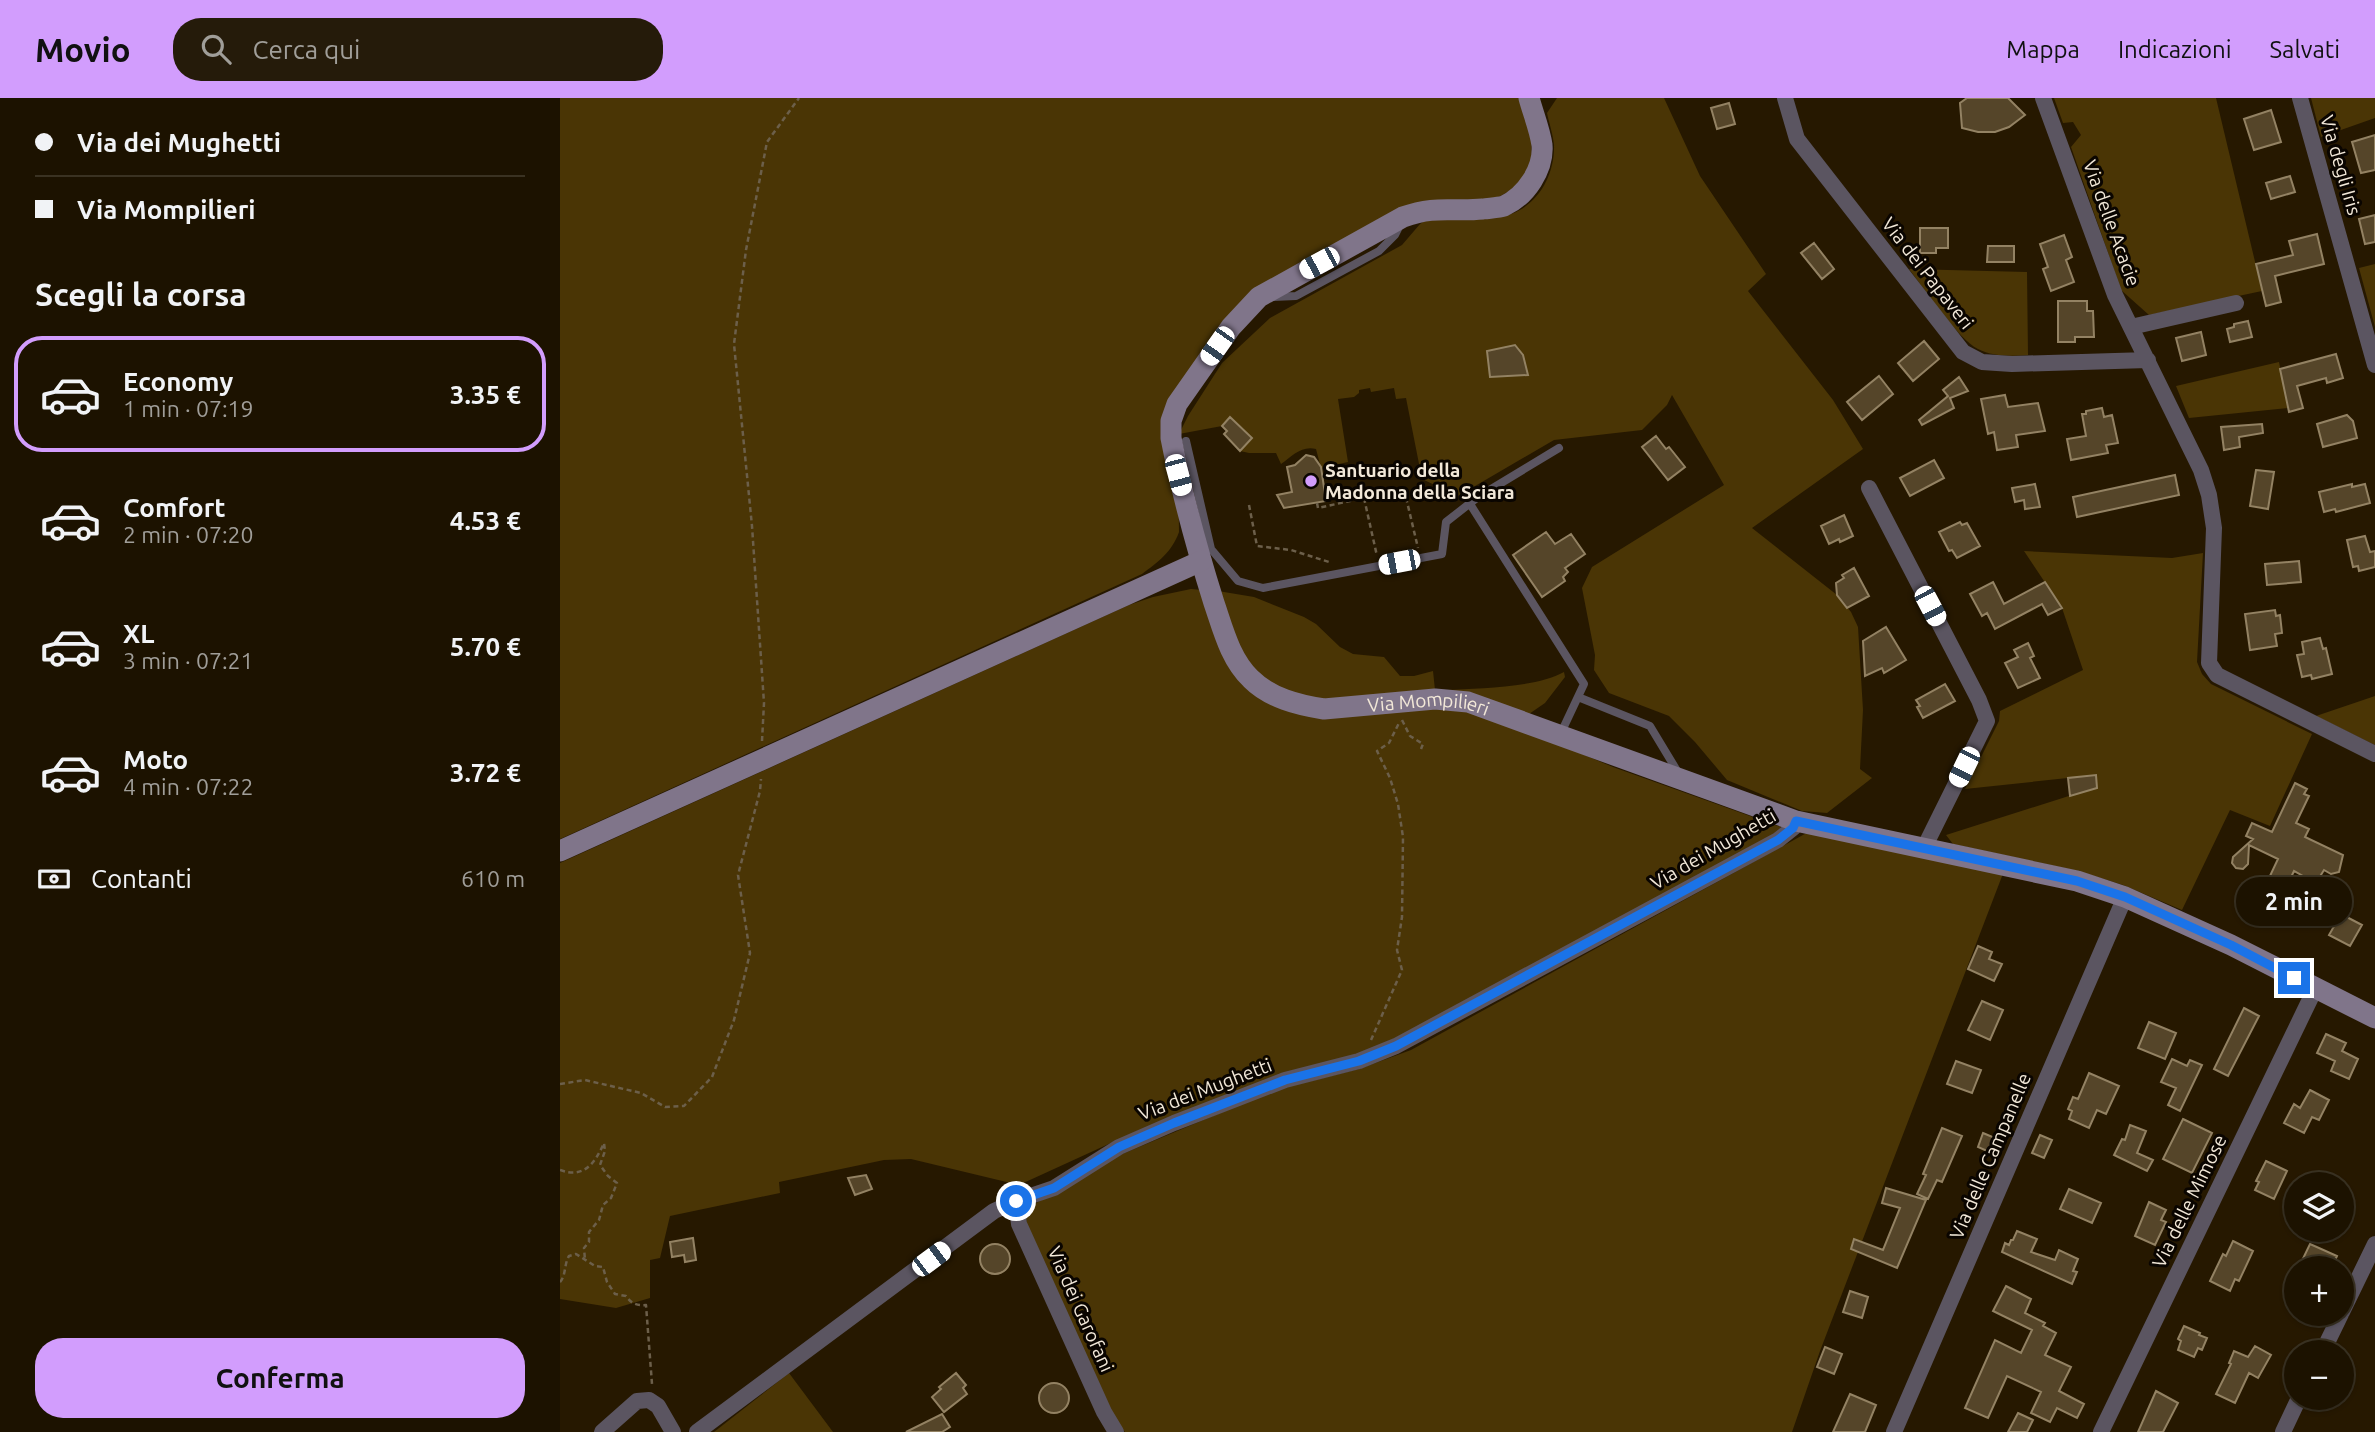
<!DOCTYPE html>
<html lang="it">
<meta charset="utf-8">
<style>
:root{--surface:#1c1200;--page:#251b0a;--text:#f1f3f6;--muted:#a09e99;--line:#3a3222;--accent:#d29dfd}
body{margin:0;font-family:Ubuntu,sans-serif;background:var(--page);color:var(--text);height:100vh;display:flex;flex-direction:column;font-size:26px;white-space:nowrap}
*{box-sizing:border-box;margin:0}
p{font-size:23px;color:var(--muted)}
.icon{flex:none;width:38px;height:38px;fill:none;stroke:currentColor;stroke-width:2;stroke-linecap:round;stroke-linejoin:round}
.map{position:relative;flex:1;overflow:hidden}
.details{display:flex;flex-direction:column;background:var(--surface);width:560px}
.details>*{flex:none}
.banner{display:grid;align-content:center;height:154px;padding:0 35px;background:var(--surface)}
.controls{position:absolute;left:1724px;top:1074px;display:grid;gap:14px}
.controls a{display:grid;place-items:center;width:70px;height:70px;border-radius:50%;background:var(--surface);box-shadow:0 2px 5px #0004,0 0 0 2px var(--line);font-size:35px}
.end{position:absolute;width:32px;height:32px;margin:-16px;border:9px solid #1a73e8;background:#fff;box-shadow:0 0 0 4px #fff}
.from{border-radius:50%}
.bubble{position:absolute;height:49px;border-radius:24px;background:var(--surface);box-shadow:0 2px 5px #0004,0 0 0 2px var(--line);font-size:23px;font-weight:600;line-height:49px;text-align:center}
.car{position:absolute;width:21px;height:42px;margin:-21px -10px;border-radius:9px;box-shadow:0 0 5px 2px #0007;background:linear-gradient(#fff 24%,#345 0 40%,#fff 0 76%,#345 0 86%,#fff 0)}
.banner b{display:flex;align-items:center;gap:24px;height:66px;font-size:26px}
.banner b+b{border-top:2px solid var(--line)}
.banner i{width:18px;height:18px;background:var(--text)}
ul{padding:0;list-style:none}
li{display:flex;align-items:center;gap:21px;height:116px;margin:0 14px 10px;padding:0 21px;border:4px solid transparent;border-radius:28px}
li div{flex:1}
li b{display:block;font-size:26px}
li em{font-style:normal;font-weight:600}
li.current{border-color:var(--accent)}
li>.icon{width:63px;height:63px;stroke-width:1.5}
h2{padding:0 35px;font-size:32px;line-height:84px}
.pay{display:flex;align-items:center;gap:18px;height:77px;padding:0 35px;font-size:26px}
.pay p{margin-inline-start:auto}
.button{display:flex;gap:14px;margin-top:auto;padding:14px 35px}
.button a{flex:1;height:80px;border-radius:28px;background:var(--accent);color:#111;font-size:28px;font-weight:600;line-height:80px;text-align:center}
header{display:flex;align-items:center;gap:42px;box-sizing:border-box;height:98px;padding:0 35px;background:var(--accent);color:#111}
header strong{font-size:33px}
nav{display:flex;gap:38px;margin-inline-start:auto;font-size:24px}
.search{width:490px;height:63px;background:var(--page);display:flex;align-items:center;gap:18px;box-sizing:border-box;padding:0 24px;border-radius:28px;color:var(--muted);font-size:26px}
main{display:flex;flex:1;min-height:0}
.map>svg:first-child{display:block}
.grass{fill:#4a3505}
.building{fill:#554529;stroke:#938263;stroke-width:2}
.lines{fill:none;stroke-linecap:round;stroke-linejoin:round}
.path{stroke:#6c5f4a;stroke-width:2.5;stroke-dasharray:5 3.5;stroke-linecap:butt}
.lane{stroke:#5b5561;stroke-width:8}
.street{stroke:#5b5561;stroke-width:16}
.secondary{stroke:#80758a;stroke-width:21}
.route{stroke:#1a73e8;stroke-width:9}
.poi-dot{fill:#d29dfd;stroke:#0a0500;stroke-width:2.5}
.labels{text-anchor:middle;stroke-width:6;stroke-linejoin:round;paint-order:stroke}
.street-label{font-size:19px;fill:#f2e8d8;stroke:#0a0500}
.poi-label{font-size:19px;font-weight:bold;fill:#f2e8d8;stroke:#0a0500;text-anchor:start}
</style>
<header>
<strong>Movio</strong>
<div class="search"><svg class="icon" aria-label="search" viewBox="0 0 24 24"><circle cx="10" cy="10" r="6"/><path d="M15 15l6 6"/></svg>Cerca qui</div>
<nav><a>Mappa</a><a>Indicazioni</a><a>Salvati</a></nav>
</header>
<main>
<section class="details">
<div class="banner">
<b><i class="from"></i>Via dei Mughetti</b>
<b><i></i>Via Mompilieri</b>
</div>
<h2>Scegli la corsa</h2>
<ul>
<li class="current"><svg class="icon" aria-label="car" viewBox="0 0 24 24"><path d="M5 17H2v-5l4-1 3-4h7l3 4 3 1v5h-3M9 17h6M6 11h13"/><circle cx="7" cy="17" r="2"/><circle cx="17" cy="17" r="2"/></svg><div><b>Economy</b><p>1 min · 07:19</p></div><em>3.35 €</em></li>
<li><svg class="icon" aria-label="car" viewBox="0 0 24 24"><path d="M5 17H2v-5l4-1 3-4h7l3 4 3 1v5h-3M9 17h6M6 11h13"/><circle cx="7" cy="17" r="2"/><circle cx="17" cy="17" r="2"/></svg><div><b>Comfort</b><p>2 min · 07:20</p></div><em>4.53 €</em></li>
<li><svg class="icon" aria-label="car" viewBox="0 0 24 24"><path d="M5 17H2v-5l4-1 3-4h7l3 4 3 1v5h-3M9 17h6M6 11h13"/><circle cx="7" cy="17" r="2"/><circle cx="17" cy="17" r="2"/></svg><div><b>XL</b><p>3 min · 07:21</p></div><em>5.70 €</em></li>
<li><svg class="icon" aria-label="car" viewBox="0 0 24 24"><path d="M5 17H2v-5l4-1 3-4h7l3 4 3 1v5h-3M9 17h6M6 11h13"/><circle cx="7" cy="17" r="2"/><circle cx="17" cy="17" r="2"/></svg><div><b>Moto</b><p>4 min · 07:22</p></div><em>3.72 €</em></li>
</ul>
<div class="pay"><svg class="icon" aria-label="cash" viewBox="0 0 24 24"><path d="M3 7h18v10H3z"/><circle cx="12" cy="12" r="2"/></svg>Contanti<p>610 m</p></div>
<div class="button"><a>Conferma</a></div>
</section>
<div class="map">
<svg width="1815" height="1334" viewBox="0 0 1815 1334">
<rect width="100%" height="100%" fill="#261800"/>
<path class="grass" d="M 0,0 L 964,0 L 971,31 L 972,64 L 958,88 L 935,101 L 873,103 L 714,181 L 617,295 L 619,434 C 612,454 598,464 582,476 L 0,741 Z
M 997,0 L 1104,0 L 1140,78 L 1206,176 L 1188,193 L 1273,302 L 1303,351 L 1192,430 L 1277,497 L 1291,514 L 1298,529 L 1303,612 L 1300,671 L 1312,680 L 1267,715 L 1242,713 L 1167,682 L 1135,644 L 1109,618 L 1049,595 L 1034,572 L 1035,557 L 1022,490 L 1032,469 L 1164,387 L 1112,297 L 1107,307 L 1082,332 L 994,342 L 898,398 L 862,381 L 846,300 L 836,301 L 834,290 L 811,294 L 810,290 L 799,292 L 799,295 L 794,299 L 778,301 L 788,364 L 761,370 L 756,351 C 742,347 732,358 721,366 L 716,355 L 689,355 L 680,353 L 692,340 L 671,320 L 662,328 L 619,336 L 628,318 L 662,265 L 710,220 L 842,147 L 860,126 L 869,120 C 888,119 936,121 951,116 C 979,106 995,76 994,47 C 993,36 989,25 987,15 Z
M 1494,0 L 1656,0 L 1702,193 L 1589,217 L 1561,192 L 1511,49 L 1521,37 L 1513,24 L 1503,25 Z
M 1751,0 L 1815,0 L 1815,20 L 1761,39 Z
M 1815,166 L 1815,229 L 1799,170 Z
M 1349,171 L 1467,174 L 1468,257 C 1452,258 1433,259 1418,251 C 1398,241 1365,192 1349,171 Z
M 1719,264 L 1728,310 L 1629,320 L 1616,288 Z
M 1464,453 L 1612,460 L 1643,455 L 1637,564 L 1642,576 L 1651,586 L 1752,636 L 1710,728 L 1670,712 L 1622,812 L 1563,787 L 1518,773 L 1393,746 L 1386,737 L 1537,689 L 1536,677 L 1405,691 L 1439,623 L 1440,613 L 1523,572 L 1502,510 Z
M 631,491 L 642,492 L 706,602 L 885,608 L 938,621 L 1053,669 L 1221,729 L 1214,738 L 830,943 L 792,960 L 553,1044 L 459,1087 L 351,1061 L 324,1062 L 219,1084 L 220,1095 L 110,1118 L 100,1160 L 90,1162 L 90,1200 L 56,1210 L 0,1201 L 0,765 L 569,507 L 593,499 Z
M 658,493 L 694,499 L 744,519 L 756,526 L 780,549 L 793,556 L 824,559 L 840,578 L 854,578 L 873,573 L 875,592 L 753,602 L 709,587 L 682,561 Z
M 1004,574 L 1005,579 L 985,605 L 969,616 L 886,592 C 919,590 975,590 1004,574 Z
M 1815,598 L 1815,647 L 1756,618 Z
M 1252,732 L 1444,773 L 1260,1253 L 1232,1334 L 565,1334 L 557,1325 L 467,1129 L 466,1117 L 471,1108 L 560,1057 L 715,992 L 799,971 L 851,952 Z
M 229,1275 L 273,1334 L 154,1334 Z"/>
<path class="building" d="M 1407,0 L 1448,0 L 1465,17 L 1449,29 L 1435,34 L 1418,34 L 1402,30 L 1400,5 Z
M 1169,5 L 1175,26 L 1157,31 L 1151,10 Z
M 1711,12 L 1721,44 L 1694,52 L 1684,21 Z
M 1815,37 L 1815,72 L 1801,75 L 1792,44 Z
M 1730,78 L 1735,94 L 1711,101 L 1706,85 Z
M 1815,117 L 1815,144 L 1805,146 L 1799,121 Z
M 1360,130 L 1388,130 L 1388,150 L 1376,150 L 1376,155 L 1360,155 Z
M 1757,136 L 1764,166 L 1715,178 L 1721,204 L 1706,208 L 1696,166 L 1733,157 L 1729,143 Z
M 1504,137 L 1512,159 L 1506,162 L 1514,184 L 1491,193 L 1483,171 L 1488,169 L 1480,146 Z
M 1254,145 L 1274,171 L 1262,181 L 1241,155 Z
M 1428,148 L 1454,148 L 1454,164 L 1427,164 Z
M 1498,203 L 1527,203 L 1527,213 L 1533,213 L 1534,239 L 1515,239 L 1515,244 L 1498,244 Z
M 1688,223 L 1692,239 L 1670,244 L 1667,231 L 1674,229 L 1674,226 Z
M 1641,234 L 1646,257 L 1622,263 L 1616,240 Z
M 1364,243 L 1379,261 L 1353,283 L 1338,265 Z
M 955,247 L 963,257 L 968,277 L 930,279 L 927,253 Z
M 1776,256 L 1783,280 L 1767,285 L 1766,280 L 1737,288 L 1743,310 L 1729,314 L 1720,271 Z
M 1319,278 L 1333,296 L 1302,322 L 1287,304 Z
M 1399,279 L 1408,293 L 1390,300 L 1394,310 L 1362,327 L 1359,322 L 1388,298 L 1383,292 Z
M 1445,297 L 1448,309 L 1478,305 L 1485,333 L 1456,337 L 1458,349 L 1437,352 L 1434,334 L 1428,336 L 1421,301 Z
M 1542,310 L 1544,319 L 1552,317 L 1558,345 L 1546,347 L 1548,355 L 1511,362 L 1507,341 L 1526,338 L 1522,316 L 1526,316 L 1526,313 Z
M 1787,317 L 1793,323 L 1797,340 L 1763,349 L 1757,326 Z
M 670,319 L 692,340 L 680,353 L 664,336 L 667,333 L 662,328 Z
M 1702,326 L 1703,335 L 1679,339 L 1680,349 L 1664,352 L 1661,329 Z
M 1096,338 L 1106,351 L 1109,349 L 1125,369 L 1108,382 L 1082,349 Z
M 746,357 L 754,359 L 761,369 L 766,403 L 724,410 L 717,397 L 732,394 L 727,369 L 735,367 Z
M 1374,362 L 1384,380 L 1350,398 L 1340,380 Z
M 1696,372 L 1714,374 L 1708,411 L 1690,408 Z
M 1615,377 L 1619,397 L 1517,419 L 1513,399 Z
M 1475,386 L 1480,409 L 1465,411 L 1464,402 L 1455,404 L 1452,390 Z
M 1792,386 L 1792,389 L 1805,386 L 1810,405 L 1776,414 L 1775,411 L 1764,414 L 1759,394 Z
M 1284,417 L 1293,438 L 1280,444 L 1279,441 L 1269,446 L 1261,428 Z
M 1400,424 L 1402,427 L 1407,425 L 1420,448 L 1397,460 L 1392,452 L 1389,453 L 1379,434 Z
M 986,434 L 995,446 L 1011,436 L 1025,456 L 1005,470 L 1008,474 L 1003,479 L 1005,483 L 982,499 L 953,457 Z
M 1805,438 L 1810,454 L 1815,453 L 1815,469 L 1799,473 L 1798,468 L 1793,469 L 1787,442 Z
M 1739,463 L 1741,484 L 1707,487 L 1705,466 Z
M 1294,470 L 1309,498 L 1287,510 L 1277,497 L 1276,485 L 1284,480 L 1282,477 Z
M 1433,484 L 1444,506 L 1485,484 L 1502,510 L 1488,517 L 1482,506 L 1435,531 L 1427,515 L 1422,518 L 1410,496 Z
M 1715,512 L 1716,518 L 1720,517 L 1722,535 L 1715,536 L 1717,548 L 1690,552 L 1685,516 Z
M 1326,529 L 1346,562 L 1324,575 L 1322,570 L 1305,578 L 1303,543 Z
M 1760,540 L 1763,551 L 1766,550 L 1772,576 L 1752,581 L 1751,577 L 1742,579 L 1737,557 L 1744,556 L 1742,544 Z
M 1468,545 L 1474,558 L 1470,560 L 1480,580 L 1458,590 L 1445,565 L 1458,559 L 1454,552 Z
M 1385,586 L 1395,603 L 1363,620 L 1357,609 L 1360,608 L 1356,602 Z
M 1536,677 L 1537,690 L 1510,698 L 1508,680 Z
M 1735,685 L 1747,691 L 1744,696 L 1749,698 L 1736,725 L 1749,731 L 1745,739 L 1783,757 L 1779,774 L 1771,776 L 1764,772 L 1759,780 L 1750,782 L 1734,773 L 1727,788 L 1709,780 L 1718,761 L 1689,747 L 1688,766 L 1683,771 L 1676,770 L 1672,765 L 1673,759 L 1693,741 L 1686,738 L 1692,725 L 1712,734 Z
M 1781,816 L 1802,827 L 1790,848 L 1769,837 Z
M 1418,848 L 1432,854 L 1429,861 L 1442,866 L 1434,883 L 1408,871 Z
M 1422,903 L 1443,912 L 1430,942 L 1408,932 Z
M 1684,910 L 1699,918 L 1668,978 L 1654,971 Z
M 1589,924 L 1616,935 L 1605,961 L 1578,950 Z
M 1766,936 L 1786,945 L 1782,953 L 1798,961 L 1789,981 L 1771,973 L 1775,963 L 1757,955 Z
M 1612,961 L 1627,968 L 1630,962 L 1642,967 L 1620,1013 L 1608,1007 L 1616,990 L 1601,984 Z
M 1396,963 L 1421,972 L 1412,995 L 1387,986 Z
M 1529,975 L 1559,988 L 1546,1016 L 1537,1012 L 1529,1030 L 1509,1021 L 1512,1013 L 1508,1011 L 1513,999 L 1518,1001 Z
M 1750,992 L 1769,1002 L 1759,1022 L 1752,1019 L 1744,1035 L 1724,1025 L 1734,1006 L 1740,1010 Z
M 1623,1021 L 1652,1035 L 1632,1075 L 1603,1061 Z
M 1570,1027 L 1586,1033 L 1577,1055 L 1593,1062 L 1587,1073 L 1554,1057 L 1562,1041 L 1565,1042 Z
M 1382,1030 L 1402,1038 L 1382,1084 L 1377,1082 L 1368,1101 L 1357,1096 L 1366,1077 L 1363,1076 Z
M 1423,1035 L 1442,1043 L 1436,1057 L 1418,1049 Z
M 1480,1037 L 1492,1042 L 1484,1060 L 1472,1055 Z
M 1706,1063 L 1727,1073 L 1714,1101 L 1695,1092 L 1699,1084 L 1696,1083 Z
M 306,1077 L 312,1091 L 295,1097 L 288,1080 Z
M 1326,1090 L 1366,1102 L 1337,1170 L 1291,1151 L 1294,1141 L 1323,1152 L 1340,1110 L 1322,1105 Z
M 1509,1091 L 1541,1105 L 1532,1125 L 1500,1111 Z
M 1589,1104 L 1606,1112 L 1601,1122 L 1606,1124 L 1595,1147 L 1575,1138 Z
M 1457,1133 L 1477,1141 L 1471,1154 L 1495,1162 L 1499,1152 L 1518,1161 L 1513,1173 L 1517,1174 L 1512,1186 L 1442,1154 L 1445,1145 L 1449,1147 L 1451,1142 L 1453,1142 Z
M 133,1140 L 136,1162 L 125,1164 L 124,1157 L 112,1159 L 110,1144 Z
M 1673,1143 L 1693,1153 L 1679,1183 L 1675,1181 L 1670,1193 L 1650,1183 L 1663,1156 L 1666,1158 Z
M420 1161a15 15 0 1 1 30 0a15 15 0 1 1-30 0Z
M 1750,1146 L 1777,1158 L 1771,1171 L 1738,1171 Z
M 1446,1188 L 1471,1201 L 1465,1215 L 1485,1225 L 1483,1228 L 1496,1235 L 1485,1257 L 1511,1269 L 1499,1293 L 1524,1306 L 1517,1320 L 1497,1310 L 1490,1324 L 1471,1315 L 1481,1294 L 1447,1278 L 1428,1320 L 1405,1310 L 1435,1242 L 1461,1255 L 1472,1232 L 1433,1213 Z
M 1290,1193 L 1308,1199 L 1302,1220 L 1283,1214 Z
M 1624,1228 L 1640,1235 L 1639,1237 L 1647,1240 L 1642,1252 L 1638,1250 L 1634,1259 L 1618,1252 L 1621,1243 L 1618,1241 Z
M 1695,1248 L 1711,1257 L 1698,1280 L 1689,1275 L 1675,1305 L 1656,1296 L 1671,1266 L 1669,1265 L 1674,1253 L 1688,1259 Z
M 1265,1249 L 1282,1256 L 1274,1276 L 1257,1269 Z
M 396,1275 L 406,1287 L 403,1290 L 407,1296 L 384,1314 L 372,1299 L 381,1291 L 379,1289 Z
M479 1300a15 15 0 1 1 30 0a15 15 0 1 1-30 0Z
M 1596,1293 L 1618,1305 L 1603,1334 L 1578,1334 Z
M 1290,1296 L 1316,1307 L 1305,1334 L 1273,1334 Z
M 1458,1315 L 1473,1322 L 1467,1334 L 1448,1334 Z
M 382,1316 L 390,1329 L 382,1334 L 346,1334 Z"/>
<g class="lines">
<path class="path" d="M 804,400 L 817,458
M 757,405 L 758,410 L 844,391 L 858,450
M 689,407 L 697,448 L 731,452 L 769,464
M 842,622 L 850,638 L 863,646 L 861,651
M 202,643 L 204,605 L 192,428 L 174,246 L 186,152 L 207,44 L 239,0
M 811,942 L 842,872 L 837,852 L 842,819 L 843,739 L 838,706 L 830,680 L 817,653 L 829,645 L 840,623
M 0,986 L 25,982 L 81,995 L 105,1009 L 124,1008 L 152,979 L 174,922 L 190,855 L 178,777 L 200,693 L 201,681
M 0,1072 C 24,1081 35,1065 44,1045 L 45,1053 L 40,1067 L 48,1078 L 57,1085 L 51,1100 L 43,1107 L 39,1122 L 29,1134 L 29,1144 L 24,1150 L 25,1162
M 0,1184 C 6,1178 4,1166 9,1158 L 16,1156 L 35,1168 L 43,1169 L 47,1184 L 55,1196 L 66,1198 C 71,1205 76,1208 86,1207 L 92,1286"/>
<path class="lane" d="M 713,199 L 736,198 L 819,153 L 835,137 L 840,127
M 626,343 L 651,451 L 678,483 L 703,490 L 882,456 L 886,424 L 918,399 L 999,350
M 910,406 L 1024,586 L 1000,637
M 1018,599 L 1090,628 L 1119,676"/>
<path class="street" d="M 1225,0 L 1237,41 L 1403,254 L 1422,264 L 1452,266 L 1588,262
M 1483,0 L 1555,197 L 1641,372 L 1649,397 L 1654,430 L 1649,565 L 1657,577 L 1815,656
M 1740,0 L 1815,267
M 1571,229 L 1676,205
M 1309,390 L 1419,602 L 1427,623 L 1364,750
M 456,1103 L 459,1126 L 544,1314 L 556,1334
M 1782,1214 L 1815,1146
M 1762,1255 L 1781,1216
M 42,1334 L 77,1303 L 89,1302 L 98,1308 L 113,1334
M 137,1334 L 434,1113 L 456,1103 L 494,1090 L 559,1049 L 614,1025 L 725,982 L 799,963 L 836,948 L 1218,742 L 1233,730 L 1236,723
M 1334,1334 L 1565,799
M 1541,1334 L 1755,891
M 1723,1334 L 1739,1300"/>
<g class="secondary">
<path id="s1" d="M 969,0 C 973,15 980,32 982,47 C 984,71 966,98 944,108 C 938,110 929,110 923,111 C 890,114 877,107 843,119 L 699,199 L 671,229 L 617,306 L 611,323 L 611,340 C 622,396 637,451 654,505 C 663,531 670,561 691,581 C 710,600 738,607 764,611 L 875,601 L 908,604 L 1236,723 L 1517,783 L 1565,799 L 1671,847 L 1815,920"/>
<path d="M 0,753 L 641,463"/>
</g>
</g>
<g class="lines">
<path class="route" d="M 456,1103 L 494,1090 L 559,1049 L 614,1025 L 725,982 L 799,963 L 836,948 L 1218,742 L 1233,730 L 1236,723 L 1517,783 L 1565,799 L 1671,847 L 1734,880"/>
</g>
<circle class="poi-dot" cx="751" cy="383" r="7"/>
<g class="labels">
<g class="street-label">
<text transform="translate(1781 67) rotate(74)" y="7">Via degli Iris</text>
<text transform="translate(1552 125) rotate(70)" y="7">Via delle Acacie</text>
<text transform="translate(1368 175) rotate(52)" y="7">Via dei Papaveri</text>
<text dy="7" stroke="none"><textPath href="#s1" startOffset="1003">Via Mompilieri</textPath></text>
<text transform="translate(1153 751) rotate(-30)" y="7">Via dei Mughetti</text>
<text transform="translate(645 991) rotate(-21)" y="7">Via dei Mughetti</text>
<text transform="translate(1430 1058) rotate(-67)" y="7">Via delle Campanelle</text>
<text transform="translate(1629 1103) rotate(-64)" y="7">Via delle Mimose</text>
<text transform="translate(521 1211) rotate(66)" y="7">Via dei Garofani</text>
</g>
<g class="poi-label">
<text x="765" y="379">Santuario della<tspan x="765" dy="22">Madonna della Sciara</tspan></text>
</g>
</g>
</svg>
<div class="controls">
<a><svg class="icon" aria-label="layers" viewBox="0 0 24 24"><path d="M12 4l9 5-9 5-9-5zM3 14l9 5 9-5"/></svg></a>
<a>+</a>
<a>−</a>
</div>
<i class="end from" style="left:456px;top:1103px"></i>
<i class="end" style="left:1734px;top:880px"></i>
<div class="bubble" style="left:1676px;top:779px;width:116px">2 min</div>
<i class="car" style="left:759px;top:165px;rotate:242deg"></i>
<i class="car" style="left:657px;top:248px;rotate:215deg"></i>
<i class="car" style="left:618px;top:377px;rotate:165deg"></i>
<i class="car" style="left:839px;top:464px;rotate:259deg"></i>
<i class="car" style="left:1370px;top:508px;rotate:152deg"></i>
<i class="car" style="left:1404px;top:669px;rotate:206deg"></i>
<i class="car" style="left:371px;top:1161px;rotate:53deg"></i>
</div>
</main>
